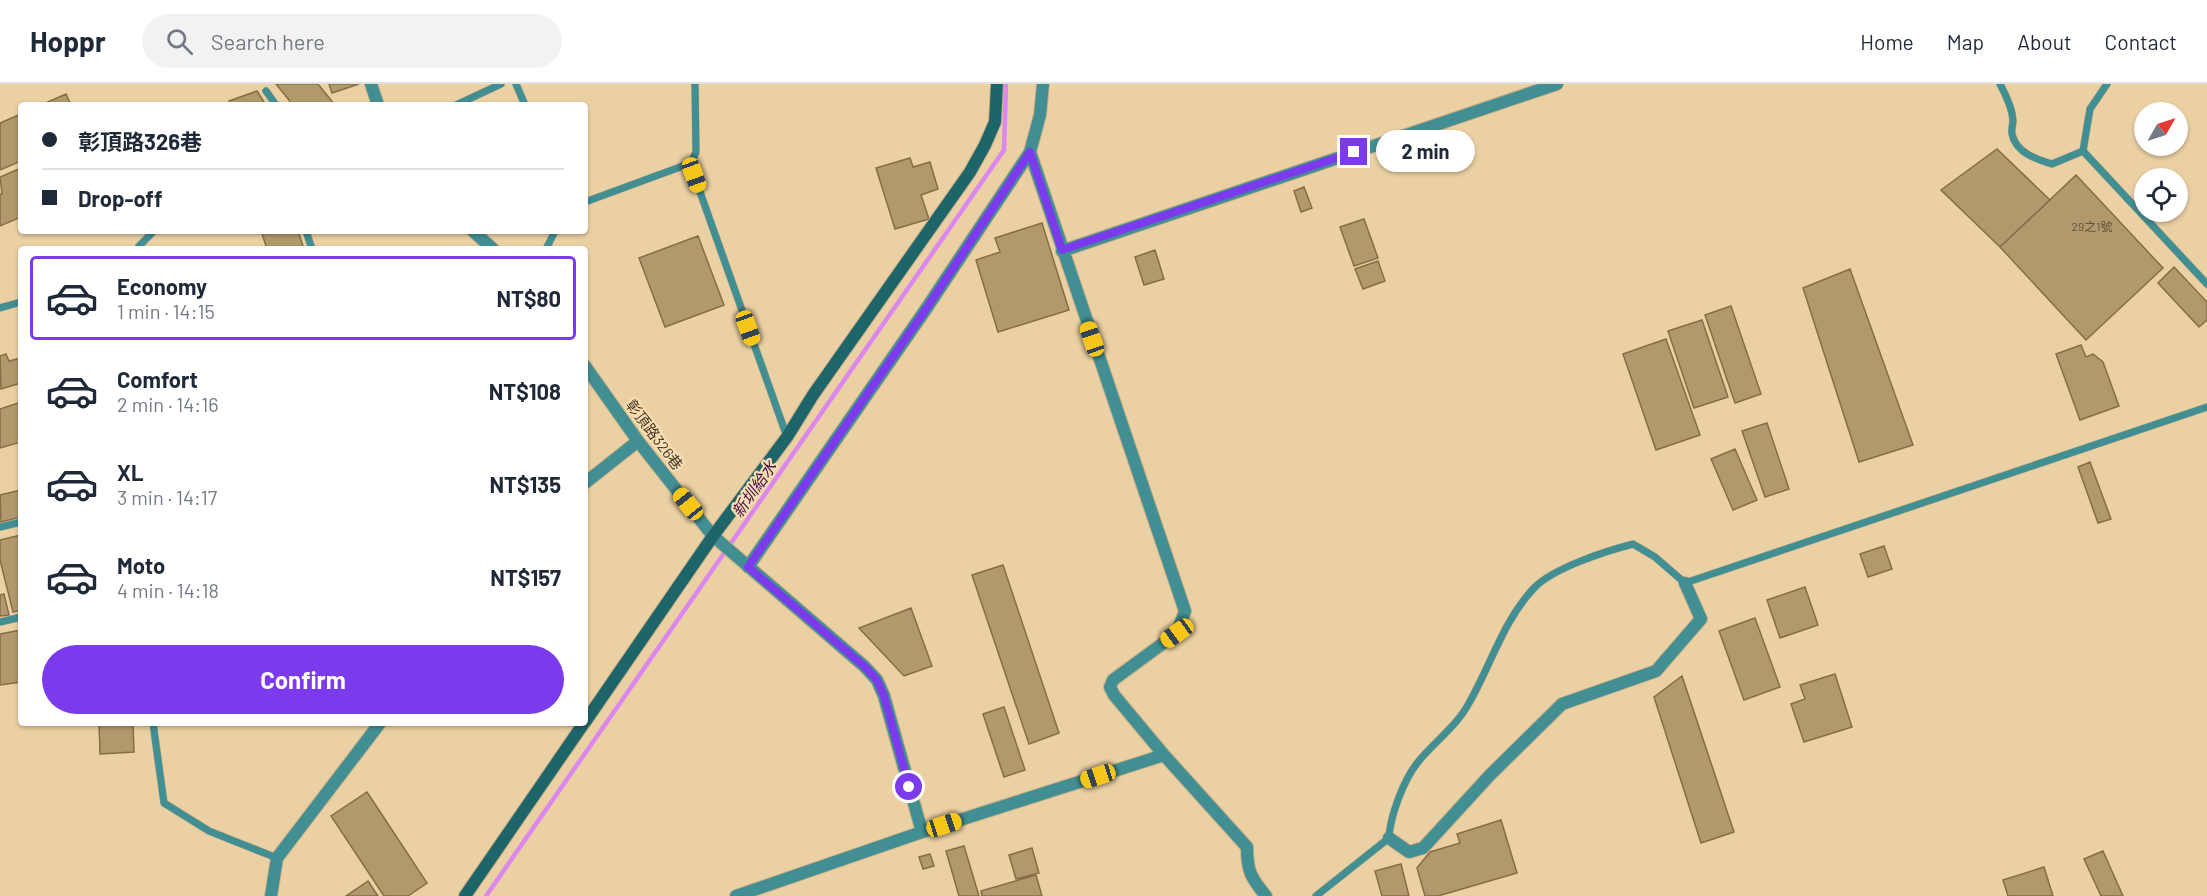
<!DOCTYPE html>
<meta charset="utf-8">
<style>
:root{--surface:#fff;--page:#f2f2f3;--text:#1f2937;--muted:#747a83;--line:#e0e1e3;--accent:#7c3aed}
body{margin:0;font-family:Barlow,"Noto Sans TC",sans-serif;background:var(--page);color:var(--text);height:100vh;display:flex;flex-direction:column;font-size:22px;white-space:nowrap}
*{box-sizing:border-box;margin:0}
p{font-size:20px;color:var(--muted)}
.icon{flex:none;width:33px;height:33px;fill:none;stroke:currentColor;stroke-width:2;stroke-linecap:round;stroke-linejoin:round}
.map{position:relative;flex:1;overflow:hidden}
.details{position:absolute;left:18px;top:162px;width:570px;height:480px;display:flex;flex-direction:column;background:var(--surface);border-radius:6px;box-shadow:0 2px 4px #0004}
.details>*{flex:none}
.top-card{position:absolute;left:18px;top:18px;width:570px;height:132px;border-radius:6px;box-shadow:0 2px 4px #0004;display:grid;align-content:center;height:132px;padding:0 24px;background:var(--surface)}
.needle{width:39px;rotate:51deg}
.controls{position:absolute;left:2134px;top:18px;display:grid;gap:12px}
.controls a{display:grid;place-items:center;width:54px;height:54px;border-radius:50%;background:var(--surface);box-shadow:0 2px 4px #0004;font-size:30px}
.end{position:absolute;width:27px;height:27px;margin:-14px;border:8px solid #7c3aed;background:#fff;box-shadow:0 0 0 3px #fff}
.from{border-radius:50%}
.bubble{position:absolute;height:42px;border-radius:21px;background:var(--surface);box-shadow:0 2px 4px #0004;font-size:20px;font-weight:700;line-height:42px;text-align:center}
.car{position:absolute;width:18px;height:36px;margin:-18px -9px;border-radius:8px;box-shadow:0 0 4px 2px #0007;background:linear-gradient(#f5c518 24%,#345 0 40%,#f5c518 0 76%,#345 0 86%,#f5c518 0)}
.top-card b{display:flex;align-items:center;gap:21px;height:57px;font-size:22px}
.top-card b+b{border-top:2px solid var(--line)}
.top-card i{width:15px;height:15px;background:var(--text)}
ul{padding:10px 0 0;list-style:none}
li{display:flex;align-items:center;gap:18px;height:84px;margin:0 12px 9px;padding:0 12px;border:3px solid transparent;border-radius:6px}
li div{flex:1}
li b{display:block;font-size:22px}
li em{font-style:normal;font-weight:700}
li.on{border-color:var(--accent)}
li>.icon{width:54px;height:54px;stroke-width:1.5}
.primary-button{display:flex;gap:12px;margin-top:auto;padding:12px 24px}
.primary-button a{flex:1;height:69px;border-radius:36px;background:var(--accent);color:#fff;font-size:24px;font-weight:700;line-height:69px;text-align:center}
header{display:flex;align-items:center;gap:36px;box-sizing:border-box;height:84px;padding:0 30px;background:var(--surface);border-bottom:2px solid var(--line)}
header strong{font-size:28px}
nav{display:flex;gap:33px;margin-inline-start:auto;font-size:21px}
.search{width:420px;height:54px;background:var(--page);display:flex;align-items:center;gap:15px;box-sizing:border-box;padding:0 21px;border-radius:33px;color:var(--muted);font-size:22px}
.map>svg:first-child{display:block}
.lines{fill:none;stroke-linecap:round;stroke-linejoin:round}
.stream{stroke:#db87ee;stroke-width:4.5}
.building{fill:#b2986d;stroke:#866d44;stroke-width:1.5}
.lane-casing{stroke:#c6af88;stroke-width:8}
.street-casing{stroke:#c6af88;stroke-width:14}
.secondary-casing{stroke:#c6af88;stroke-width:14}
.lane{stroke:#428f93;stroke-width:7}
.street{stroke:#428f93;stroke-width:12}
.secondary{stroke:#1e6569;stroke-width:12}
.route{stroke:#7c3aed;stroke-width:8}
.labels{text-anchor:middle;stroke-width:4.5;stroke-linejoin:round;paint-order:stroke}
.number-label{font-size:12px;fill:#605239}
.street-label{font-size:15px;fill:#443a28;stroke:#f8ddb0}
.water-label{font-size:16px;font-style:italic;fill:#420c4d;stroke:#f8ddb0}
</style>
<header>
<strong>Hoppr</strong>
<div class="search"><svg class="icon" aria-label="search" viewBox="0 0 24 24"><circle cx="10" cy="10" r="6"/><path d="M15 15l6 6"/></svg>Search here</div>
<nav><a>Home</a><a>Map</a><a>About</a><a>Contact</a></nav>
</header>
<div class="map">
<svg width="2207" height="812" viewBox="0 0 2207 812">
<rect width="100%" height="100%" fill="#ebd0a3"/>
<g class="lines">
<path class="stream" d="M 486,812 L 1004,66 L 1006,0"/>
</g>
<path class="building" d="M 276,0 L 318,0 L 335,21 L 293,21 Z
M 329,0 L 359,0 L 332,9 Z
M 257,7 L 266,21 L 231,21 L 229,17 Z
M 66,10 L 71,21 L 41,21 Z
M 21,30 L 21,77 L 0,86 L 0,39 Z
M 1997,65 L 2050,116 L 2000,163 L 1941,106 Z
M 910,74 L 913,83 L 930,78 L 938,105 L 921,111 L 929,135 L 895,145 L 876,84 Z
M 21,84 L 21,133 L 0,142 L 0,110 L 2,110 L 0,93 Z
M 2076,91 L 2163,184 L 2086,256 L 2000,163 Z
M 1304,103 L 1312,124 L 1301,128 L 1294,107 Z
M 1364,135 L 1378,174 L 1354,182 L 1340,143 Z
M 1042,139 L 1069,226 L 998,248 L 976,176 L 1000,168 L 995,154 Z
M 261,147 L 298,147 L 304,165 L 267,165 Z
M 698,152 L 724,221 L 665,243 L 639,174 Z
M 1155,166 L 1164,195 L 1144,201 L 1135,173 Z
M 1378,177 L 1385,197 L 1363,205 L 1355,185 Z
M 2174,183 L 2207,218 L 2207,236 L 2199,243 L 2158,199 Z
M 1850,185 L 1913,361 L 1859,378 L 1803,204 Z
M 1731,222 L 1761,310 L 1735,319 L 1705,231 Z
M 1702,236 L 1728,313 L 1694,324 L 1668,247 Z
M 1666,255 L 1700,351 L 1656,366 L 1623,270 Z
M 2081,261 L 2086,273 L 2093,270 L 2103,278 L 2119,322 L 2080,336 L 2056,270 Z
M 6,270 L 9,277 L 21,274 L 21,299 L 1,305 L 0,272 Z
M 21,318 L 21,358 L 0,364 L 0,325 Z
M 1767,339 L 1789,405 L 1765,413 L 1742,347 Z
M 1735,365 L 1757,416 L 1733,426 L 1711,375 Z
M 2090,378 L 2111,435 L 2098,439 L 2078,383 Z
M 21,406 L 21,433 L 1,438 L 0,411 Z
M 21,451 L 21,526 L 13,528 L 0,476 L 0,456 Z
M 1884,462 L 1892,485 L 1868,493 L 1860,470 Z
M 1003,481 L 1059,649 L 1029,660 L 972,491 Z
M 1805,503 L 1818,541 L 1780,554 L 1767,516 Z
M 4,510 L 9,531 L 0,532 L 0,511 Z
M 911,524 L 932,582 L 904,592 L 859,544 Z
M 1755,534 L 1780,603 L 1744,616 L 1719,547 Z
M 21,546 L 21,598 L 0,601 L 0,550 Z
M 1835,590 L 1852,643 L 1804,658 L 1791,620 L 1805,615 L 1800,601 Z
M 1682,592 L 1734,748 L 1701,759 L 1654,613 Z
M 1004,623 L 1025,686 L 1004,693 L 983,630 Z
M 99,639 L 133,639 L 134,668 L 100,670 Z
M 367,708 L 427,799 L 408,812 L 384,812 L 331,732 Z
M 1501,736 L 1517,789 L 1438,812 L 1425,812 L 1417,784 L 1430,768 L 1460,759 L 1457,750 Z
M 964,762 L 979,812 L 959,812 L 946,767 Z
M 1032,764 L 1039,789 L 1016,795 L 1009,771 Z
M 2103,767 L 2123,812 L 2101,812 L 2084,775 Z
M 930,770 L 934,782 L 923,785 L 919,773 Z
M 1401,780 L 1409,812 L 1382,812 L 1375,787 Z
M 2044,783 L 2053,812 L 2008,812 L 2003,796 Z
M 1036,791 L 1042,812 L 982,812 L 981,807 Z
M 368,797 L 378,812 L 346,812 Z"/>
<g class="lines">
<g class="lane-casing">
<path id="lane" d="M 516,0 L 525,21
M 695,0 L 696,68 L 691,79 L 694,91 L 787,353
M 2000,0 C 2006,11 2012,23 2013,36 C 2013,41 2011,46 2012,50 C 2016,69 2036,75 2052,80 L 2083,67
M 2107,0 L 2090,25 L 2083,67 L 2207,200
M 266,7 L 276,21
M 456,21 L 501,0
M 585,118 L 691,79
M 306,147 L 312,165
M 139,162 L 154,147
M 546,165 L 555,147
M 0,224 L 21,218
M 0,443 L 21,438
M 0,538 L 21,533
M 153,639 L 164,719 L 209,747 L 277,774
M 1316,812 L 1389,754 C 1390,732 1404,695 1418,678 C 1434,658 1457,642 1469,619 C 1491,581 1503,537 1534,504 C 1553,484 1606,467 1633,460 L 1655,473 L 1685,499 L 2207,323"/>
</g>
<g class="street-casing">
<path id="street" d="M 371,0 L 378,21
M 1043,0 L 1040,31 L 1030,68 L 1185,527 L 1177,549 L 1113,596 L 1110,603 L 1114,611 L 1164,671
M 473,147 L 493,165
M 1062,167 L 1557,0
M 585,282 L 638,357 L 713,452 L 864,582 L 877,596 L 884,612 L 922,748
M 585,399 L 638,357
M 748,483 L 926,225 L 1030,68
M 1389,754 L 1409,768 L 1423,764 L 1490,691 L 1562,620 L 1656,587 L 1701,535 L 1685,499
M 271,812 L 277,774 L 380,639
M 736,812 L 922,748 L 1164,671 L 1247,763 C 1247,787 1251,794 1266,812"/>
</g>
<g class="secondary-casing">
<path id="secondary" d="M 585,638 L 713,452 L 787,353 L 813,311 L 970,88 L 985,61 L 995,38 L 997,0
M 465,812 L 584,639"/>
</g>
<use href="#lane" class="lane"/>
<use href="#street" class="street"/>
<use href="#secondary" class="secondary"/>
</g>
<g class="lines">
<path class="route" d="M 909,703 L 884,612 L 877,596 L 864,582 L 748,483 L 926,225 L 1030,68 L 1062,166 L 1354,68"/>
</g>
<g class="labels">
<g class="number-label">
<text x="2092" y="147">29之1號</text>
</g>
<g class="street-label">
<text transform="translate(654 351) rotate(53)" y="5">彰頂路326巷</text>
</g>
<g class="water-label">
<text transform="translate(754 405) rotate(-55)" y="6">新圳給水</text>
</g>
</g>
</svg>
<div class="controls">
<a><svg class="needle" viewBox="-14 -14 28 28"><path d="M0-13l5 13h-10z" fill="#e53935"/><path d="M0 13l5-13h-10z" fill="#747a83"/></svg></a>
<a><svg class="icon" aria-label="locate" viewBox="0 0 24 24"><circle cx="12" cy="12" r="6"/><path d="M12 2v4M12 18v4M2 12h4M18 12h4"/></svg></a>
</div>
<i class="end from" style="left:909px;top:703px"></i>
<i class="end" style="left:1354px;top:68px"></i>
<div class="bubble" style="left:1376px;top:46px;width:99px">2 min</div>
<i class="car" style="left:694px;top:91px;rotate:160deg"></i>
<i class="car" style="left:748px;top:244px;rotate:160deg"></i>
<i class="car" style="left:1092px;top:255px;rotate:341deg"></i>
<i class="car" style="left:688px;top:420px;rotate:321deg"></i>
<i class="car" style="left:1177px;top:549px;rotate:234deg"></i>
<i class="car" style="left:1098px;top:692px;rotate:252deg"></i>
<i class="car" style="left:944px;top:741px;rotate:72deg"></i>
<div class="top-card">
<b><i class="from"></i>彰頂路326巷</b>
<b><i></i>Drop-off</b>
</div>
<section class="details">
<ul>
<li class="on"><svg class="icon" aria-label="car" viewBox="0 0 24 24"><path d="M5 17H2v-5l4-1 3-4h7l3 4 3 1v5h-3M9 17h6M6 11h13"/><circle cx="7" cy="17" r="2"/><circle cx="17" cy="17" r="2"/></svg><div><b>Economy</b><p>1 min · 14:15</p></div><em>NT$80</em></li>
<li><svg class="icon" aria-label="car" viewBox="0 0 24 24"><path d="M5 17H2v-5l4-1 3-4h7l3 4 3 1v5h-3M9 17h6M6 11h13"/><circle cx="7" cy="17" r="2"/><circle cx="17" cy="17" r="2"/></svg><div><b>Comfort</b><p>2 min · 14:16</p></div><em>NT$108</em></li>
<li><svg class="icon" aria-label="car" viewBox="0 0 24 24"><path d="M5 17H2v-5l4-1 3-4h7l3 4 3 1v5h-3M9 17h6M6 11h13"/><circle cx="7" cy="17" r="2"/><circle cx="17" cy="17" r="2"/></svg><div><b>XL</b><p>3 min · 14:17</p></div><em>NT$135</em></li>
<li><svg class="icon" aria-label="car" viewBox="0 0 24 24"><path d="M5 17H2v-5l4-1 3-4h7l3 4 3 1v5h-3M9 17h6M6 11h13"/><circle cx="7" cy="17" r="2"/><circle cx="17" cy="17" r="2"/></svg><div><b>Moto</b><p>4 min · 14:18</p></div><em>NT$157</em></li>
</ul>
<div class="primary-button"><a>Confirm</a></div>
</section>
</div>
